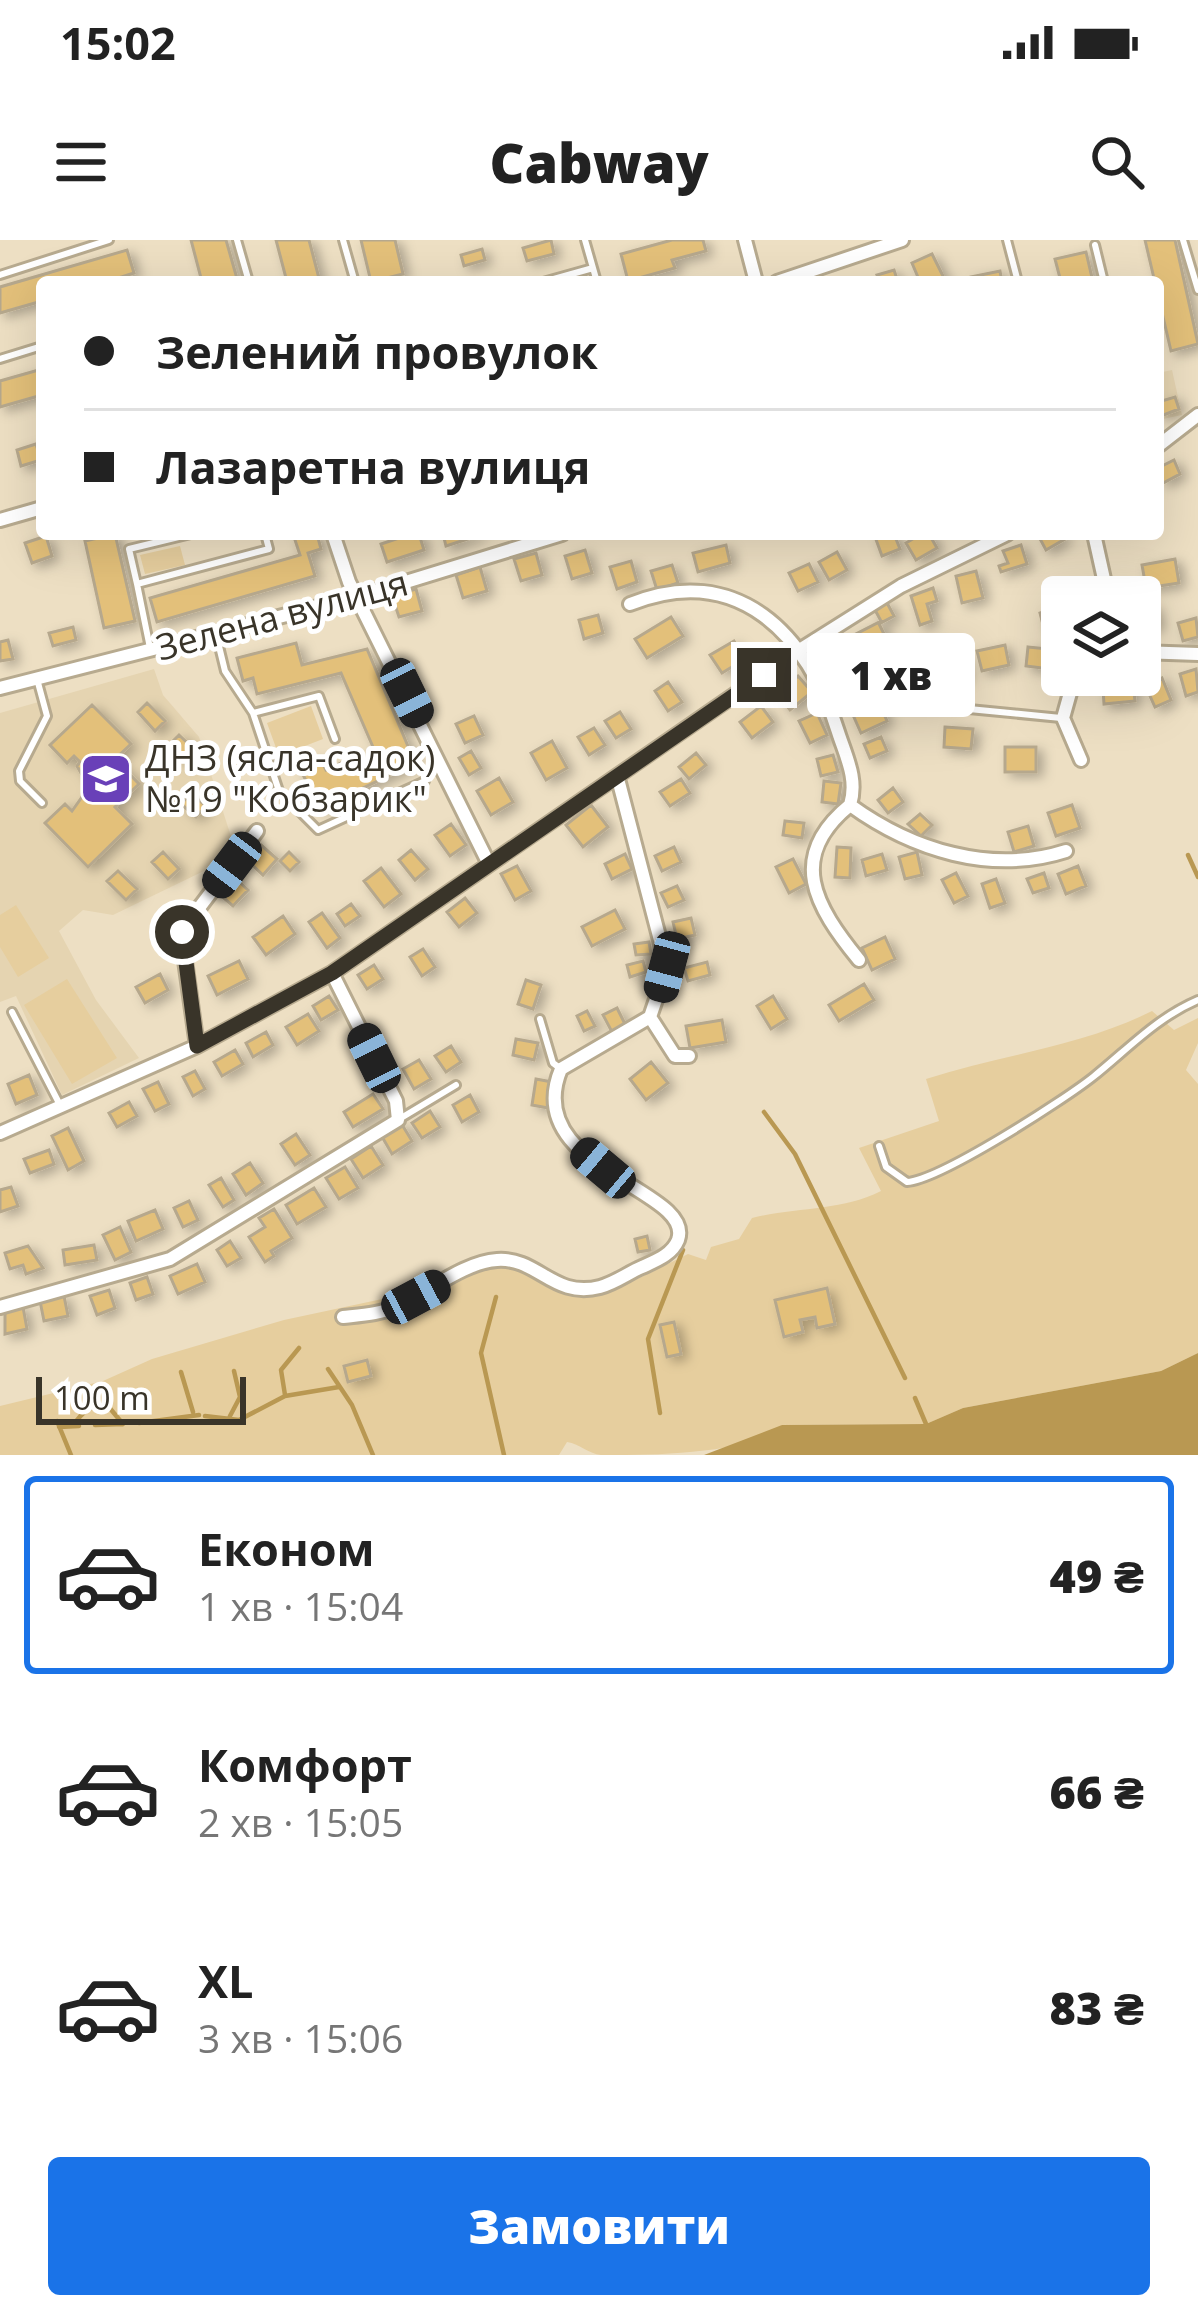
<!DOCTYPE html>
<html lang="uk">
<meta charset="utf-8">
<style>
:root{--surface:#fff;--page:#f6f6f6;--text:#222;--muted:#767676;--line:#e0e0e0;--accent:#1a73e8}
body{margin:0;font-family:"Open Sans",sans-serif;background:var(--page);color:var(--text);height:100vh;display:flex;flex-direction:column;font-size:45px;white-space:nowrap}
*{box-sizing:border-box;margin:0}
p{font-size:39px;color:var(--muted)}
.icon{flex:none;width:66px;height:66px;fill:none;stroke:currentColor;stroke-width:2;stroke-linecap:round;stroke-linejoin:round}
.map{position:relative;height:1215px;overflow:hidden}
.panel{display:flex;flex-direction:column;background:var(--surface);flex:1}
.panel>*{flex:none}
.hud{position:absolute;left:36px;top:36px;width:1128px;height:264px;border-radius:12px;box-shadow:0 12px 48px #0002;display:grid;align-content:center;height:264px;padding:0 48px;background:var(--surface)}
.buttons{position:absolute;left:1041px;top:336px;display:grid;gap:24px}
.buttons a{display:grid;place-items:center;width:120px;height:120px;border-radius:12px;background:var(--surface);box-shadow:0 12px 48px #0002;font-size:60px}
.scale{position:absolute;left:36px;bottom:30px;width:210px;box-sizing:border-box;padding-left:12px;border:6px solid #393429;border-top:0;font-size:33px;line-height:42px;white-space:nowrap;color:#393429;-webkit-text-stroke:9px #fff;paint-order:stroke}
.end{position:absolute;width:54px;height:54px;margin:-27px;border:15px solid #393429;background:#fff;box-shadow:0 0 0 6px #fff}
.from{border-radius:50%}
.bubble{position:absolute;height:84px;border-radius:12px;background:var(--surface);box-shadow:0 12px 48px #0002;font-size:39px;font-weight:800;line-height:84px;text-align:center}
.car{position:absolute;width:36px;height:72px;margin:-36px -18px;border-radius:15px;box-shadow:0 0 9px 3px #0007;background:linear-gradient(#222 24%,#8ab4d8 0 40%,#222 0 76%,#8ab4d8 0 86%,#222 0)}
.hud b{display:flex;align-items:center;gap:42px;height:114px;font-size:45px}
.hud b+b{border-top:3px solid var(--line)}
.hud i{width:30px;height:30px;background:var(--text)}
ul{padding:21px 0 0;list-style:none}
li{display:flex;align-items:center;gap:36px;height:198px;margin:0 24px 18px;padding:0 24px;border:6px solid transparent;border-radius:12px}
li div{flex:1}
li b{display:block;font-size:45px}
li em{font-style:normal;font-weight:800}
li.selected{border-color:var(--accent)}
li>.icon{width:108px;height:108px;stroke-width:1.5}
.cta{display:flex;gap:24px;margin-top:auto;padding:24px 48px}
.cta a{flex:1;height:138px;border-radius:12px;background:var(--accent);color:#fff;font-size:48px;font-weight:800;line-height:138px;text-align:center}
.status{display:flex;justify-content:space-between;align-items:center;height:84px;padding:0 60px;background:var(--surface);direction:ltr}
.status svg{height:33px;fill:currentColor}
header{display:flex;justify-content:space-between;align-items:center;height:156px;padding:0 48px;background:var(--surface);font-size:54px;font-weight:800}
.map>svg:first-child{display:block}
.built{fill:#e5d4b1}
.green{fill:#e6ce9e}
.water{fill:#b99852}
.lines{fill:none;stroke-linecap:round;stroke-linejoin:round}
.stream{stroke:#b99852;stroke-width:4.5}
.building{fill:#e3c07a;stroke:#b6a88d;stroke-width:3;filter:url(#shadow)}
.service-casing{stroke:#b7aa8f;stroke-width:12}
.minor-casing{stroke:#b7aa8f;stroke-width:18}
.service{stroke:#fff;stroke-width:6}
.minor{stroke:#fff;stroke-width:12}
.route{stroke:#393429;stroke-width:15}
.labels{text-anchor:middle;stroke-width:10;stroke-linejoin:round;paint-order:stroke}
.street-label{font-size:36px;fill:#393429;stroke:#fff}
.poi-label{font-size:36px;fill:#393429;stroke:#fff;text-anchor:start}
</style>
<div class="status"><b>15:02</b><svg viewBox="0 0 49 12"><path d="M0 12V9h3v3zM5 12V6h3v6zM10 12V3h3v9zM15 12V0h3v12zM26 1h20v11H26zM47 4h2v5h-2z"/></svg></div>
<header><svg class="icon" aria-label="menu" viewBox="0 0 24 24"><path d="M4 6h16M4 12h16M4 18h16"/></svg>Cabway<svg class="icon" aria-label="search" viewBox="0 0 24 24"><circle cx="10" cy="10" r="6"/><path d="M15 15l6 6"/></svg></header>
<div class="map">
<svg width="1198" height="1215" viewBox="0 0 1198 1215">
<defs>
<filter id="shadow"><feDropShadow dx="6" dy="4" stdDeviation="6" flood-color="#0004"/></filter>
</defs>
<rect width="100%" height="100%" fill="#eddfc3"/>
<path class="built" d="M 1172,130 L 1182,175 L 1158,180 L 1158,133 Z
M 154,429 L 163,455 L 199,497 L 237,615 L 113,675 L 83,670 L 59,691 L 96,760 L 139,818 L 62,855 L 16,756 L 0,762 L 0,473 Z"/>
<path class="green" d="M 180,306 L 185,325 L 145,334 L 140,315 Z
M 311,466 L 323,499 L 279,516 L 267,483 Z
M 16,665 L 49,718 L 18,737 L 0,707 L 0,675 Z
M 67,739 L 117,818 L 72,844 L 24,765 Z
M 1152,771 L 1174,790 L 1198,778 L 1198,803 L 1186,830 L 1198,844 L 1198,1113 L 1161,1131 L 963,1168 L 926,1184 L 782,1185 C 753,1215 646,1215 601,1215 C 589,1214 580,1204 567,1202 L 559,1215 L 0,1215 L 0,1166 L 103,1141 L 152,1119 L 284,1080 L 387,1058 L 482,1017 L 507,1012 L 566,1041 L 635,1040 L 688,1014 L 706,1020 L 711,1007 L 739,999 L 752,978 C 796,967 842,971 881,951 L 859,908 L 939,881 L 926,839 C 1000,815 1083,806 1152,771 Z"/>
<path class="water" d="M 1198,1113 L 1198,1215 L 704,1215 L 782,1185 L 926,1184 L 963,1168 L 1161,1131 Z"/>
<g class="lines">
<path class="stream" d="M 1188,615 L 1198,637
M 764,872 L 795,914 L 905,1138
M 496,1057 L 481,1113 L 504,1215
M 328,1129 L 352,1165 L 373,1215
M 181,1132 L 193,1172
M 285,1155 L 281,1130 L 299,1108
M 915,1158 L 926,1184
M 660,1173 L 648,1099 L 683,1010
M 205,1176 L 239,1180 L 285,1156 L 339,1147
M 230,1176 L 240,1157 L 234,1131
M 57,1181 L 71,1215
M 139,1183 L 199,1175
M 95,1185 L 123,1184
M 73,1186 C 82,1172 90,1164 108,1166 L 123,1184
M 59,1187 L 79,1186"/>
</g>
<path class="building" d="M 191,0 L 226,0 L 238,42 L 202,42 Z
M 276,0 L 309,0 L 320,42 L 287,42 Z
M 361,0 L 395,0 L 403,34 L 371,42 Z
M 551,0 L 554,14 L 527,21 L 523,8 Z
M 672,0 L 703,0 L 706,11 L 672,20 L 675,28 L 628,41 L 621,14 Z
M 1145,0 L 1175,0 L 1198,104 L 1171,111 Z
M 482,9 L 485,20 L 464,26 L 461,15 Z
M 127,10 L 134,33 L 106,42 L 42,42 L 42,61 L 0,73 L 0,47 Z
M 1086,12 L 1093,42 L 1061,42 L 1055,19 Z
M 932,14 L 946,42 L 920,42 L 912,23 Z
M 894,30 L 898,42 L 880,42 L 877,35 Z
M 1000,31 L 1002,42 L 972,42 L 971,37 Z
M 42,129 L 42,155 L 0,167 L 0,141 Z
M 1175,157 L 1179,169 L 1161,176 L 1158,162 Z
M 36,204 L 41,220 L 21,226 L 17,210 Z
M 1174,220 L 1180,234 L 1163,243 L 1158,228 Z
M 115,294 L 135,381 L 104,388 L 85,301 Z
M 293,294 L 317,294 L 321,309 L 308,313 L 315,336 L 157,382 L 150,358 L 300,315 Z
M 411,294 L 419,294 L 424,310 L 387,322 L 381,304 Z
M 443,294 L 479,294 L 480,295 L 446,306 Z
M 874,294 L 894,294 L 900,309 L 882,316 Z
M 921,294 L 929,294 L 937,308 L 916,320 L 906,303 Z
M 1045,294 L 1063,294 L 1065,299 L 1046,310 L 1039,297 Z
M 46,296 L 52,316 L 32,323 L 25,303 Z
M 726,305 L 730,323 L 698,332 L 693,313 Z
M 1021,305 L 1027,324 L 1001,332 L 999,326 L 1008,323 L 1003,311 Z
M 585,310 L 592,333 L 572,339 L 565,316 Z
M 837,312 L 847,330 L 829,340 L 819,322 Z
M 536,313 L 542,335 L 521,341 L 514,319 Z
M 1175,319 L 1179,343 L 1146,348 L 1142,325 Z
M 631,321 L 637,342 L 617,349 L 610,327 Z
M 809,324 L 818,342 L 798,351 L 789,333 Z
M 672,325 L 678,343 L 657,350 L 651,331 Z
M 480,327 L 487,351 L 463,358 L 456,335 Z
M 976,331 L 983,358 L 962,363 L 956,336 Z
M 933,348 L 937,361 L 927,364 L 932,381 L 920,385 L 911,356 Z
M 416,349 L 422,371 L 399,377 L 392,356 Z
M 886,361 L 894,376 L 879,384 L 886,398 L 864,409 L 856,394 L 881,381 L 874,368 Z
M 1154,365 L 1158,385 L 1140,389 L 1140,368 Z
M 1061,366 L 1062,393 L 1046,397 L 1040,373 Z
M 598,375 L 603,393 L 584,399 L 579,380 Z
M 671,377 L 683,396 L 647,418 L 635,399 Z
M 1196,378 L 1198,397 L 1183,401 L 1178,383 Z
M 73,387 L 76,400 L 53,406 L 49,393 Z
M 836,397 L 850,413 L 836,425 L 822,410 Z
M 8,400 L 13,419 L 0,421 L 0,402 Z
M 734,401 L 745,419 L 722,433 L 710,415 Z
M 296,403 L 302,425 L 367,409 L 415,523 L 319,569 L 299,526 L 319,517 L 326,530 L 360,514 L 364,520 L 376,514 L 341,433 L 257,454 L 253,438 L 243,441 L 237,418 Z
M 1005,405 L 1009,425 L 982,431 L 977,411 Z
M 1028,407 L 1059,410 L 1058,430 L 1026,426 Z
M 962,416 L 966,436 L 941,441 L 937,421 Z
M 1196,429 L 1198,452 L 1186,456 L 1180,434 Z
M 1102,435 L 1132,435 L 1135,461 L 1104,464 Z
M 798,436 L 812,452 L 790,470 L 777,454 Z
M 1162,438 L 1171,460 L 1155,467 L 1145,445 Z
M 855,439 L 860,453 L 839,460 L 835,446 Z
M 668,442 L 682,462 L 668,471 L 655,451 Z
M 147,463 L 165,481 L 155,491 L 138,472 Z
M 879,463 L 887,481 L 861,493 L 853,475 Z
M 92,465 L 131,504 L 115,519 L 139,544 L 115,567 L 132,584 L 88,627 L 45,583 L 65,564 L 72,571 L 89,547 L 77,526 L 80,522 L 74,516 L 67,523 L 50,505 Z
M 761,466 L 773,482 L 752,498 L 740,482 Z
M 620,472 L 631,489 L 616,498 L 605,481 Z
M 817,473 L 827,495 L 810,503 L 799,481 Z
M 474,476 L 483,495 L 465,503 L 456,484 Z
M 945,487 L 973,489 L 971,509 L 944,507 Z
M 594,488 L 605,505 L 589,515 L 578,497 Z
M 179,495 L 197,512 L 187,523 L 168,506 Z
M 881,497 L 887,511 L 870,518 L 864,504 Z
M 552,501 L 567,528 L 546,540 L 531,513 Z
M 1005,507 L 1036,507 L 1036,532 L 1005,532 Z
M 471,511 L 481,528 L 469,535 L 459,518 Z
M 696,513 L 706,525 L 689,539 L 679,527 Z
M 833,515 L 838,532 L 821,536 L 817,519 Z
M 499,538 L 513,562 L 491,575 L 477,551 Z
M 681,539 L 690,553 L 670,566 L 660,552 Z
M 824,541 L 841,543 L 838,564 L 822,562 Z
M 893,548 L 903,562 L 888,573 L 878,560 Z
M 191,553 L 206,566 L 196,577 L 181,564 Z
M 591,565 L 608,587 L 583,607 L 566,585 Z
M 1072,565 L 1080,588 L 1056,596 L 1048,573 Z
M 920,574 L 932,585 L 921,596 L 908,584 Z
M 785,581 L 804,583 L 802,598 L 783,595 Z
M 451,584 L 466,605 L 450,616 L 435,595 Z
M 1028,586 L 1034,606 L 1014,612 L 1008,592 Z
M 261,605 L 277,619 L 263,635 L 247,620 Z
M 674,607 L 681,622 L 662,631 L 655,616 Z
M 837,607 L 851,608 L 850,638 L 835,637 Z
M 411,610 L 428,629 L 415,640 L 399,620 Z
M 163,612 L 179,629 L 168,639 L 152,622 Z
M 289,612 L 299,622 L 290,631 L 280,621 Z
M 917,612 L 922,635 L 905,639 L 899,617 Z
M 625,614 L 632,629 L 612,639 L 605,624 Z
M 882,614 L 887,630 L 866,636 L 862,620 Z
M 793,619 L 806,644 L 789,653 L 776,627 Z
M 517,626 L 531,651 L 515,660 L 501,634 Z
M 1078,626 L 1086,646 L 1066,654 L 1058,634 Z
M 381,628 L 401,654 L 384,667 L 364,641 Z
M 118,631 L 137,649 L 126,660 L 107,641 Z
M 956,633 L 968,656 L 954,663 L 942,640 Z
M 1044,633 L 1049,648 L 1033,653 L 1027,639 Z
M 233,636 L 248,650 L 233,666 L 218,653 Z
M 996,639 L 1005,663 L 990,668 L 982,644 Z
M 677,646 L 684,660 L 668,667 L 661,653 Z
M 465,658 L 477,673 L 459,687 L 447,672 Z
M 351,664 L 360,676 L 345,686 L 337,674 Z
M 615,670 L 625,689 L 592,706 L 582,687 Z
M 322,673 L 340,698 L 327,708 L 309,682 Z
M 283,676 L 295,694 L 266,715 L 253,697 Z
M 691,678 L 695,695 L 677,699 L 673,682 Z
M 885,697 L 895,719 L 872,730 L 862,708 Z
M 649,702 L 651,714 L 636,715 L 634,704 Z
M 423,709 L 435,727 L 422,736 L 410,717 Z
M 239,721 L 248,739 L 217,755 L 208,736 Z
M 643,721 L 646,732 L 630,737 L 627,725 Z
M 707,722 L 710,735 L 688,741 L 684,728 Z
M 374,725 L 383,739 L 367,749 L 358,735 Z
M 160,734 L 168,750 L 145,763 L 136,747 Z
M 526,740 L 541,745 L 533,769 L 518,764 Z
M 864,744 L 874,760 L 839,781 L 829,765 Z
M 329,756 L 338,770 L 321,780 L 313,766 Z
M 773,756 L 787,779 L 771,789 L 757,766 Z
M 617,768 L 625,784 L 612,792 L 603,775 Z
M 587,771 L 595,786 L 584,791 L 577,776 Z
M 308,774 L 319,791 L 297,805 L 286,787 Z
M 722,780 L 726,802 L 690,808 L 686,786 Z
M 266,792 L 273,805 L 253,817 L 246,803 Z
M 516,799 L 538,803 L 534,820 L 513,815 Z
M 451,806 L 461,822 L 446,832 L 435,816 Z
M 235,810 L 243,824 L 222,836 L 214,822 Z
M 419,820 L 431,839 L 414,849 L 403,829 Z
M 651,822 L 668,843 L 646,860 L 630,839 Z
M 195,831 L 205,849 L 193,856 L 183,837 Z
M 29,835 L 37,855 L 16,864 L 8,844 Z
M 536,839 L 552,842 L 548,868 L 532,865 Z
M 158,842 L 169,864 L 155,871 L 143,849 Z
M 373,854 L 383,869 L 353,887 L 344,872 Z
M 470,855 L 479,872 L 462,882 L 453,865 Z
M 129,862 L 137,876 L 117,887 L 109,873 Z
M 430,871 L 440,887 L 422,898 L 412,883 Z
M 401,883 L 412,901 L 392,914 L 381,895 Z
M 68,888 L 84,921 L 68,930 L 52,896 Z
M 296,894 L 310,915 L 295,925 L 281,904 Z
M 371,906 L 383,925 L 363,938 L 351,919 Z
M 49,910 L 54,924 L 30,933 L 24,919 Z
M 250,923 L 263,943 L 246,955 L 233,934 Z
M 345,927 L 358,948 L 339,959 L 326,938 Z
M 221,938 L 234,960 L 223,967 L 209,945 Z
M 11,947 L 18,966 L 0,972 L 0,950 Z
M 314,948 L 326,967 L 297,984 L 286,965 Z
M 189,961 L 198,980 L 183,987 L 174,968 Z
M 274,969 L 292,998 L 271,1011 L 274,1016 L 265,1022 L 249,997 L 265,987 L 259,978 Z
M 155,970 L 163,989 L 136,1001 L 128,981 Z
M 120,987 L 131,1012 L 115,1020 L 103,995 Z
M 647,996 L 650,1010 L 638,1012 L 635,999 Z
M 230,1001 L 241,1018 L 227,1026 L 217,1010 Z
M 94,1005 L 97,1020 L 65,1025 L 63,1010 Z
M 28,1006 L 43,1028 L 26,1034 L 23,1025 L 10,1029 L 5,1013 Z
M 197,1024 L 205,1042 L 178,1054 L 170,1036 Z
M 147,1037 L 153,1054 L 136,1060 L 130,1043 Z
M 827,1048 L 835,1084 L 817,1088 L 815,1077 L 800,1080 L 803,1092 L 784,1097 L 775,1060 Z
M 109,1050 L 115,1068 L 97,1075 L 90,1056 Z
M 64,1056 L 68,1076 L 44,1081 L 40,1061 Z
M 23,1067 L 27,1089 L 5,1094 L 5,1070 Z
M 674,1082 L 681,1114 L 667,1117 L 660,1085 Z
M 367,1120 L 371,1136 L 348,1142 L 344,1126 Z"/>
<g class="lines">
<g class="service-casing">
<path id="service" d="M 237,0 L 249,42
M 343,0 L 354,39
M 1007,0 L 1018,42
M 1183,0 L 1198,50
M 1095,5 L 1104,42
M 593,28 L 597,42
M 0,35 L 109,0
M 543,42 L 593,28 L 585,0
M 0,119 L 42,106
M 137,344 L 129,309 L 191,294
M 216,394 L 225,431 L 253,473 L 279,551 L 318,590 L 425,541
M 150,408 L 137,344 L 269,309 L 265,294
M 37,439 L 47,476 L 19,531 L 20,541 L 42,563
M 969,469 L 1061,478
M 253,473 L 319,456 L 335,499
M 12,772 L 60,865
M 540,779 L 553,823 L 561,829
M 401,878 L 456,845
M 879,906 L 886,927 L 907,942 C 940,940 1064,860 1093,837 C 1128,809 1156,778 1198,760"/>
</g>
<g class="minor-casing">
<path id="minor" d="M 745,0 L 756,42
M 777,42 L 902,0
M 1158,206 L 1198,175
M 0,280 L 42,268
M 333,294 L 349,342 L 488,622
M 1094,294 L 1108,357
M 630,364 C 737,321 808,394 838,492 C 846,517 858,539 850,565 C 912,610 991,635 1066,611
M 1140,412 L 1198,414
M 1075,435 L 1063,478 L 1081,520
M 0,448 L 357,357 L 562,294
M 850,565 C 786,617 815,666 859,720
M 650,777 L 675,816 L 689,816
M 197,806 L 181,692 L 257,591
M 0,893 L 197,806 L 332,733 L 801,409 L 901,346 L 1007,294
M 0,1067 L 170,1019 L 398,880 L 396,861 L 332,733
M 343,1077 C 361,1075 381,1074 397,1066 C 427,1053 464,1022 497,1020 C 538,1017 553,1059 600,1047 C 615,1043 628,1033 642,1027 C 655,1021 672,1015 678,1000 C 696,949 519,929 561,829 L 650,777 L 667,727 L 618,539"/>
</g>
<use href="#service" class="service"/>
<use href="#minor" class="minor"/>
</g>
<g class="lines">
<path class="route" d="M 182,692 L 197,806 L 332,733 L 764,435"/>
</g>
<defs>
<g id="school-square" transform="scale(2.7)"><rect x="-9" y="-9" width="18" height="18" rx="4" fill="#6940b8" stroke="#fff"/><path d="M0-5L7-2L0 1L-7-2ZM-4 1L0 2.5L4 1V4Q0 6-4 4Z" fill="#fff"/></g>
</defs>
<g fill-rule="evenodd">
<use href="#school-square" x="106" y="539"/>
</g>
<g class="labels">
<g class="street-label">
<text transform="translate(282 375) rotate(-15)" y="13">Зелена вулиця</text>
</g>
<g class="poi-label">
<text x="145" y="531">ДНЗ (ясла-садок)<tspan x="145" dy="41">№19 "Кобзарик"</tspan></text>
</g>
</g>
</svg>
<div class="buttons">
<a><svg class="icon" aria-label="layers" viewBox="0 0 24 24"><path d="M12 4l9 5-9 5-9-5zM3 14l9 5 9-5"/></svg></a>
</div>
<div class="scale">100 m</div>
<i class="end from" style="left:182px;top:692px"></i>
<i class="end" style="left:764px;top:435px"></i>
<div class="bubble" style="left:807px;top:393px;width:168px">1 хв</div>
<i class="car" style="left:407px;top:453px;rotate:154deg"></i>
<i class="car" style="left:232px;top:625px;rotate:217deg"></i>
<i class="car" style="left:667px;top:727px;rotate:195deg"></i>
<i class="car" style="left:374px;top:818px;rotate:334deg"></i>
<i class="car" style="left:603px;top:928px;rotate:310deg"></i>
<i class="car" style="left:416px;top:1057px;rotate:62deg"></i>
<div class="hud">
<b><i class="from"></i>Зелений провулок</b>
<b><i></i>Лазаретна вулиця</b>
</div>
</div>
<section class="panel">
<ul>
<li class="selected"><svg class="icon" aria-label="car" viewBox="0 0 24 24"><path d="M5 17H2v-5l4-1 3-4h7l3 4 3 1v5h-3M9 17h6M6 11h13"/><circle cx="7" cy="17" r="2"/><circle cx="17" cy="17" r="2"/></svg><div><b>Економ</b><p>1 хв · 15:04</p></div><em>49 ₴</em></li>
<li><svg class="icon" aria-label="car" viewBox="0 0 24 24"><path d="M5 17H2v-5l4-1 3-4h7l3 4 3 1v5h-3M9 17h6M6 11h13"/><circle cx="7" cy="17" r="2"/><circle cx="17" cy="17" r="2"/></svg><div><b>Комфорт</b><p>2 хв · 15:05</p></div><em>66 ₴</em></li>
<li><svg class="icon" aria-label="car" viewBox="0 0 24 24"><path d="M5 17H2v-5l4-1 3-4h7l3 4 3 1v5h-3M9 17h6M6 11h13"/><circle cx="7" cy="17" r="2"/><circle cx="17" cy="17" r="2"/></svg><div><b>XL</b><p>3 хв · 15:06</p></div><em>83 ₴</em></li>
</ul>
<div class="cta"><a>Замовити</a></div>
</section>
